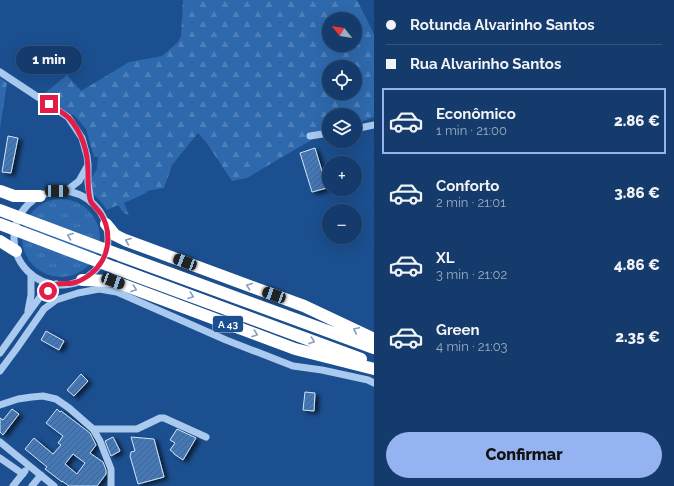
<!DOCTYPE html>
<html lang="pt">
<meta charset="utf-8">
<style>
:root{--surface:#143b6b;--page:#1d4271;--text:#f1f3f6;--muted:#9dadc1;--line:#33557e;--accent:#95b2f1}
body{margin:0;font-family:Raleway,sans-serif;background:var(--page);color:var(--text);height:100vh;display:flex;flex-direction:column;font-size:15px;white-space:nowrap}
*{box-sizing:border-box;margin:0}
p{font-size:13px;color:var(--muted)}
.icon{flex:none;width:22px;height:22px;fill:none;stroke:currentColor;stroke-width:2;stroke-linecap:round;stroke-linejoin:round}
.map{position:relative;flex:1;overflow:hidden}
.sheet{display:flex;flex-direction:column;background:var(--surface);width:300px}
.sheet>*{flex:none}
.hud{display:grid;align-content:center;height:88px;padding:0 12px;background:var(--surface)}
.needle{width:26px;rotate:300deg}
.controls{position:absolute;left:322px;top:12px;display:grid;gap:8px}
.controls a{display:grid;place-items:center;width:40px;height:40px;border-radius:50%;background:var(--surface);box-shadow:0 4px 16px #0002,0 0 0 1px var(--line);font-size:20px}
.end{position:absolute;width:18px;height:18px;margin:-9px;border:5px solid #e11d48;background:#fff;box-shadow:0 0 0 2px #fff}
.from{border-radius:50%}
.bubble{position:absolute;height:28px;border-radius:14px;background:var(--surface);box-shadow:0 4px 16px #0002,0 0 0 1px var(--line);font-size:13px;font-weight:800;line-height:28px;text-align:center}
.car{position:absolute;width:12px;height:24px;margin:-12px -6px;border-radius:5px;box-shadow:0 0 3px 1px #0007;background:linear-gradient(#222 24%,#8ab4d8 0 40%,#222 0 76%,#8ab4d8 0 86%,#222 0)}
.hud b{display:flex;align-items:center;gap:14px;height:38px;font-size:15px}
.hud b+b{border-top:1px solid var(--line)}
.hud i{width:10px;height:10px;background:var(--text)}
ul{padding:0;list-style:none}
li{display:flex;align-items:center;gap:12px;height:66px;margin:0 8px 6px;padding:0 4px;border:2px solid transparent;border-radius:0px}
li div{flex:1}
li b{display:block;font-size:15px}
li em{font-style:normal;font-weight:800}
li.current{border-color:var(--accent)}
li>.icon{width:36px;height:36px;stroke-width:1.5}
.action{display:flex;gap:8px;margin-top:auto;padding:8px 12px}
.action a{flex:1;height:46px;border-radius:24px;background:var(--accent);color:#111;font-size:16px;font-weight:800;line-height:46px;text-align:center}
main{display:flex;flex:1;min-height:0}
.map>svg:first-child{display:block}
.grass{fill:url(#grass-tufts)}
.forest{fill:url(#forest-firs);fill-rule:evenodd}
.building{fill:url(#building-hatch);stroke:#cfe3fa;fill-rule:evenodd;filter:url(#shadow)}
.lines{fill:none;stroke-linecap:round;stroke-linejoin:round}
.minor{stroke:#a9c9ee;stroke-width:7}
.highway{stroke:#fff;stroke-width:12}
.highway-bridge{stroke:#fff;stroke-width:12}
.oneway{stroke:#829ec1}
.route{stroke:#e11d48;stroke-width:5}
.labels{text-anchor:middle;stroke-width:3.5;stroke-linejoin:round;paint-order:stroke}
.shield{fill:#1b4f8f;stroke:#bbcadd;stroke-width:1}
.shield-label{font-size:10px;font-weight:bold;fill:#fff}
</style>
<main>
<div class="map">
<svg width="374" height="486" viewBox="0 0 374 486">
<defs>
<pattern id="grass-tufts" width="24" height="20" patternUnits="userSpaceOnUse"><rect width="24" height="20" fill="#2e69ad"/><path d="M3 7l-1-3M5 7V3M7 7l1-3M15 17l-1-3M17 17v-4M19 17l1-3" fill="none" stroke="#4d80b9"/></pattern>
<pattern id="forest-firs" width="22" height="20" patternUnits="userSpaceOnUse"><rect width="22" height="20" fill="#2e69ad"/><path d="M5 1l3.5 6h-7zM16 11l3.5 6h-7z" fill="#4d80b9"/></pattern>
<pattern id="building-hatch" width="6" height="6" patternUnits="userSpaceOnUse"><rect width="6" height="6" fill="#4478b7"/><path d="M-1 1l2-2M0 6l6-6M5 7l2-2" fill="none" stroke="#486282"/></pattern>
<filter id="shadow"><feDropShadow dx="4" dy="2.5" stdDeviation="2" flood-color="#0009"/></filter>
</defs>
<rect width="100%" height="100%" fill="#1b4f8f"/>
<path class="grass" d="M22 238a39 39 0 1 1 78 0a39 39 0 1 1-78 0Z"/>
<path class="forest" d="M 183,0 L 357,0 L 374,34 L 374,117 L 355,124 L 355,115 L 329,115 L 329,132 L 318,136 L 247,178 L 232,181 L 206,142 L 198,133 L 172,165 L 164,188 L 147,191 L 146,193 L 124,203 L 129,215 L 124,213 L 118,205 L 107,210 C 101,201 95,194 84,190 L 97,169 L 98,157 L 94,157 L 86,129 L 75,116 L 58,106 L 60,104 L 45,93 L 67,75 L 81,91 L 129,62 L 162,56 L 178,42 L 181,36 ZM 329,19 L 355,19 L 355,45 L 329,45 ZM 329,67 L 355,67 L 355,93 L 329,93 Z
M 0,78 L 7,83 L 0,128 Z"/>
<path class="building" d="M 8,136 L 18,138 L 11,173 L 2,172 Z
M 315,148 L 327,188 L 312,192 L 300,153 Z
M 46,331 L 64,341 L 59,350 L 41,340 Z
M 81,374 L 88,381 L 74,396 L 67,390 Z
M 305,392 L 315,393 L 314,411 L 303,410 Z
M 12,409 L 19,414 L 3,435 L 0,432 L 0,418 L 3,420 Z
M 57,409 L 60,412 L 61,411 L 90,433 L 96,445 L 90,453 L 103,462 L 106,470 L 106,474 L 97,486 L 69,486 L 62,481 L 62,482 L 45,469 L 47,467 L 25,449 L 34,438 L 53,454 L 61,445 L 58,443 L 63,436 L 46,423 ZM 73,454 L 85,463 L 77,474 L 65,464 Z
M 177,429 L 196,438 L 183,460 L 174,454 L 174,453 L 170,450 L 175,443 L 170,440 Z
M 113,437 L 120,451 L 111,456 L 105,441 Z
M 131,437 L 154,439 L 164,477 L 138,484 L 130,456 L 131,452 L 135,451 Z"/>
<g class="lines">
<path class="minor" d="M 0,72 L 68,117 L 82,138 L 87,156 L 88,165 L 88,183 L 91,202
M 355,129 L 374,125
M 310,136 L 329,133
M 66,191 L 79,181 L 88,165
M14 238a47 47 0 1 1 94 0a47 47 0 1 1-94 0Z
M 28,311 L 31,295 L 31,274
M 0,353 L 27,315 L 40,297 L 56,284
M 0,371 L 17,348 L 44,309 L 56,300 L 78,293 L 99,289 L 117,292 L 226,340 L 293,366 L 322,370 L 368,380 L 374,383
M 0,405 L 18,399 L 32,397 L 43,396 L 56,399 L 69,408 L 93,429 L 100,441 L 111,469 L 111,486
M 93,429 L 137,429 L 160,418 L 164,418 L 206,437
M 0,442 L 54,486
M 0,458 L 23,474
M 13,486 L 25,471
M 32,486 L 41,475"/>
<path class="highway" d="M 0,191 L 14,196 L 40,196
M 106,224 L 115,235 L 125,240 L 304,306 L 374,339
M 0,241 L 16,251
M 120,255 L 374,348
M 115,268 L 361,359
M 82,280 L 113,281 L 295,349 L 374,369"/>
<path class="highway-bridge" d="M 0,210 L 120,255
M 0,224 L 115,268"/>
</g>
<defs><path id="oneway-chevron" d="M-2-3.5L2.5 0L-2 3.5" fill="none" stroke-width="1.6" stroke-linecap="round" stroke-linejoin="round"/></defs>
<g class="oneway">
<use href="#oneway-chevron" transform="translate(70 236) rotate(-159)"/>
<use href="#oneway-chevron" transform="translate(128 241) rotate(-157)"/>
<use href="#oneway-chevron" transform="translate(249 286) rotate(-160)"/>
<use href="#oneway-chevron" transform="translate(134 289) rotate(20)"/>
<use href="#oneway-chevron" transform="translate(191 296) rotate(20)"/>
<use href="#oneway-chevron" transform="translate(356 330) rotate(-155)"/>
<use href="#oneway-chevron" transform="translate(255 334) rotate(20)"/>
<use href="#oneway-chevron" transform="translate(312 341) rotate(20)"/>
</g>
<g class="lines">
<path class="route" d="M 48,291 C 50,289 53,286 55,285 C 59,283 69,284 73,283 C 85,280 96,271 102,261 C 110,247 110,228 101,214 C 98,210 94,206 91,202 C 88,196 88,179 88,172 C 88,152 82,133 69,118 C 64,113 55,108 49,104"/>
</g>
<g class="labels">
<rect class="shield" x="213" y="316" width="30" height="16" rx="3"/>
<g class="shield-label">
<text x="228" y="328">A 43</text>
</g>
</g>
</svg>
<div class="controls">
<a><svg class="needle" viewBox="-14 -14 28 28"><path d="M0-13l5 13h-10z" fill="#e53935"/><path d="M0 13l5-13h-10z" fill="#9dadc1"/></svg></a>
<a><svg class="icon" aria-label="locate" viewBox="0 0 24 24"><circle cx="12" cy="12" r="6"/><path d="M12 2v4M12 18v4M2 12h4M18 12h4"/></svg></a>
<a><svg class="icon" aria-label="layers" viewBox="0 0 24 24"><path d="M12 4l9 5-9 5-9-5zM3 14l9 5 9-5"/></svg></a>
<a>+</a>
<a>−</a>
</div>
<i class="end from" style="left:48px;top:291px"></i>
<i class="end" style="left:49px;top:104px"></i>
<div class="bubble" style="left:16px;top:46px;width:66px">1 min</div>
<i class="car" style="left:57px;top:191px;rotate:91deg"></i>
<i class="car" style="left:185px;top:262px;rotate:291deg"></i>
<i class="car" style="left:113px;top:281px;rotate:110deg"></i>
<i class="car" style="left:274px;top:295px;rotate:290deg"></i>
</div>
<section class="sheet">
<div class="hud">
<b><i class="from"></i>Rotunda Alvarinho Santos</b>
<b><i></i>Rua Alvarinho Santos</b>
</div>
<ul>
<li class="current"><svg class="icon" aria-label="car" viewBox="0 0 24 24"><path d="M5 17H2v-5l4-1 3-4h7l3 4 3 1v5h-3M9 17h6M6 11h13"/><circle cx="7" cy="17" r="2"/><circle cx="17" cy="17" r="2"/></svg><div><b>Econômico</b><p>1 min · 21:00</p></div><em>2.86 €</em></li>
<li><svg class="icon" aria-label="car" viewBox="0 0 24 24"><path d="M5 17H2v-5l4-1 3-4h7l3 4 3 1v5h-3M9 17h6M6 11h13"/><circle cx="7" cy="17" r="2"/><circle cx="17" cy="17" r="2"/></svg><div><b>Conforto</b><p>2 min · 21:01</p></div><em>3.86 €</em></li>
<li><svg class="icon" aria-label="car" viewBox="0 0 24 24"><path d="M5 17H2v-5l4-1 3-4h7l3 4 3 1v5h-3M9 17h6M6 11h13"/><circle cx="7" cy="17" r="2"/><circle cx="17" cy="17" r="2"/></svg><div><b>XL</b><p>3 min · 21:02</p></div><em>4.86 €</em></li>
<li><svg class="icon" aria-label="car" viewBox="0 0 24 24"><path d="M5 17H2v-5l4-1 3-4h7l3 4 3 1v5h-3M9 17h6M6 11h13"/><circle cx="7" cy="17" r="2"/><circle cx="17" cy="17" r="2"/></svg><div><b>Green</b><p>4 min · 21:03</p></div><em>2.35 €</em></li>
</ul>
<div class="action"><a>Confirmar</a></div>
</section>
</main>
